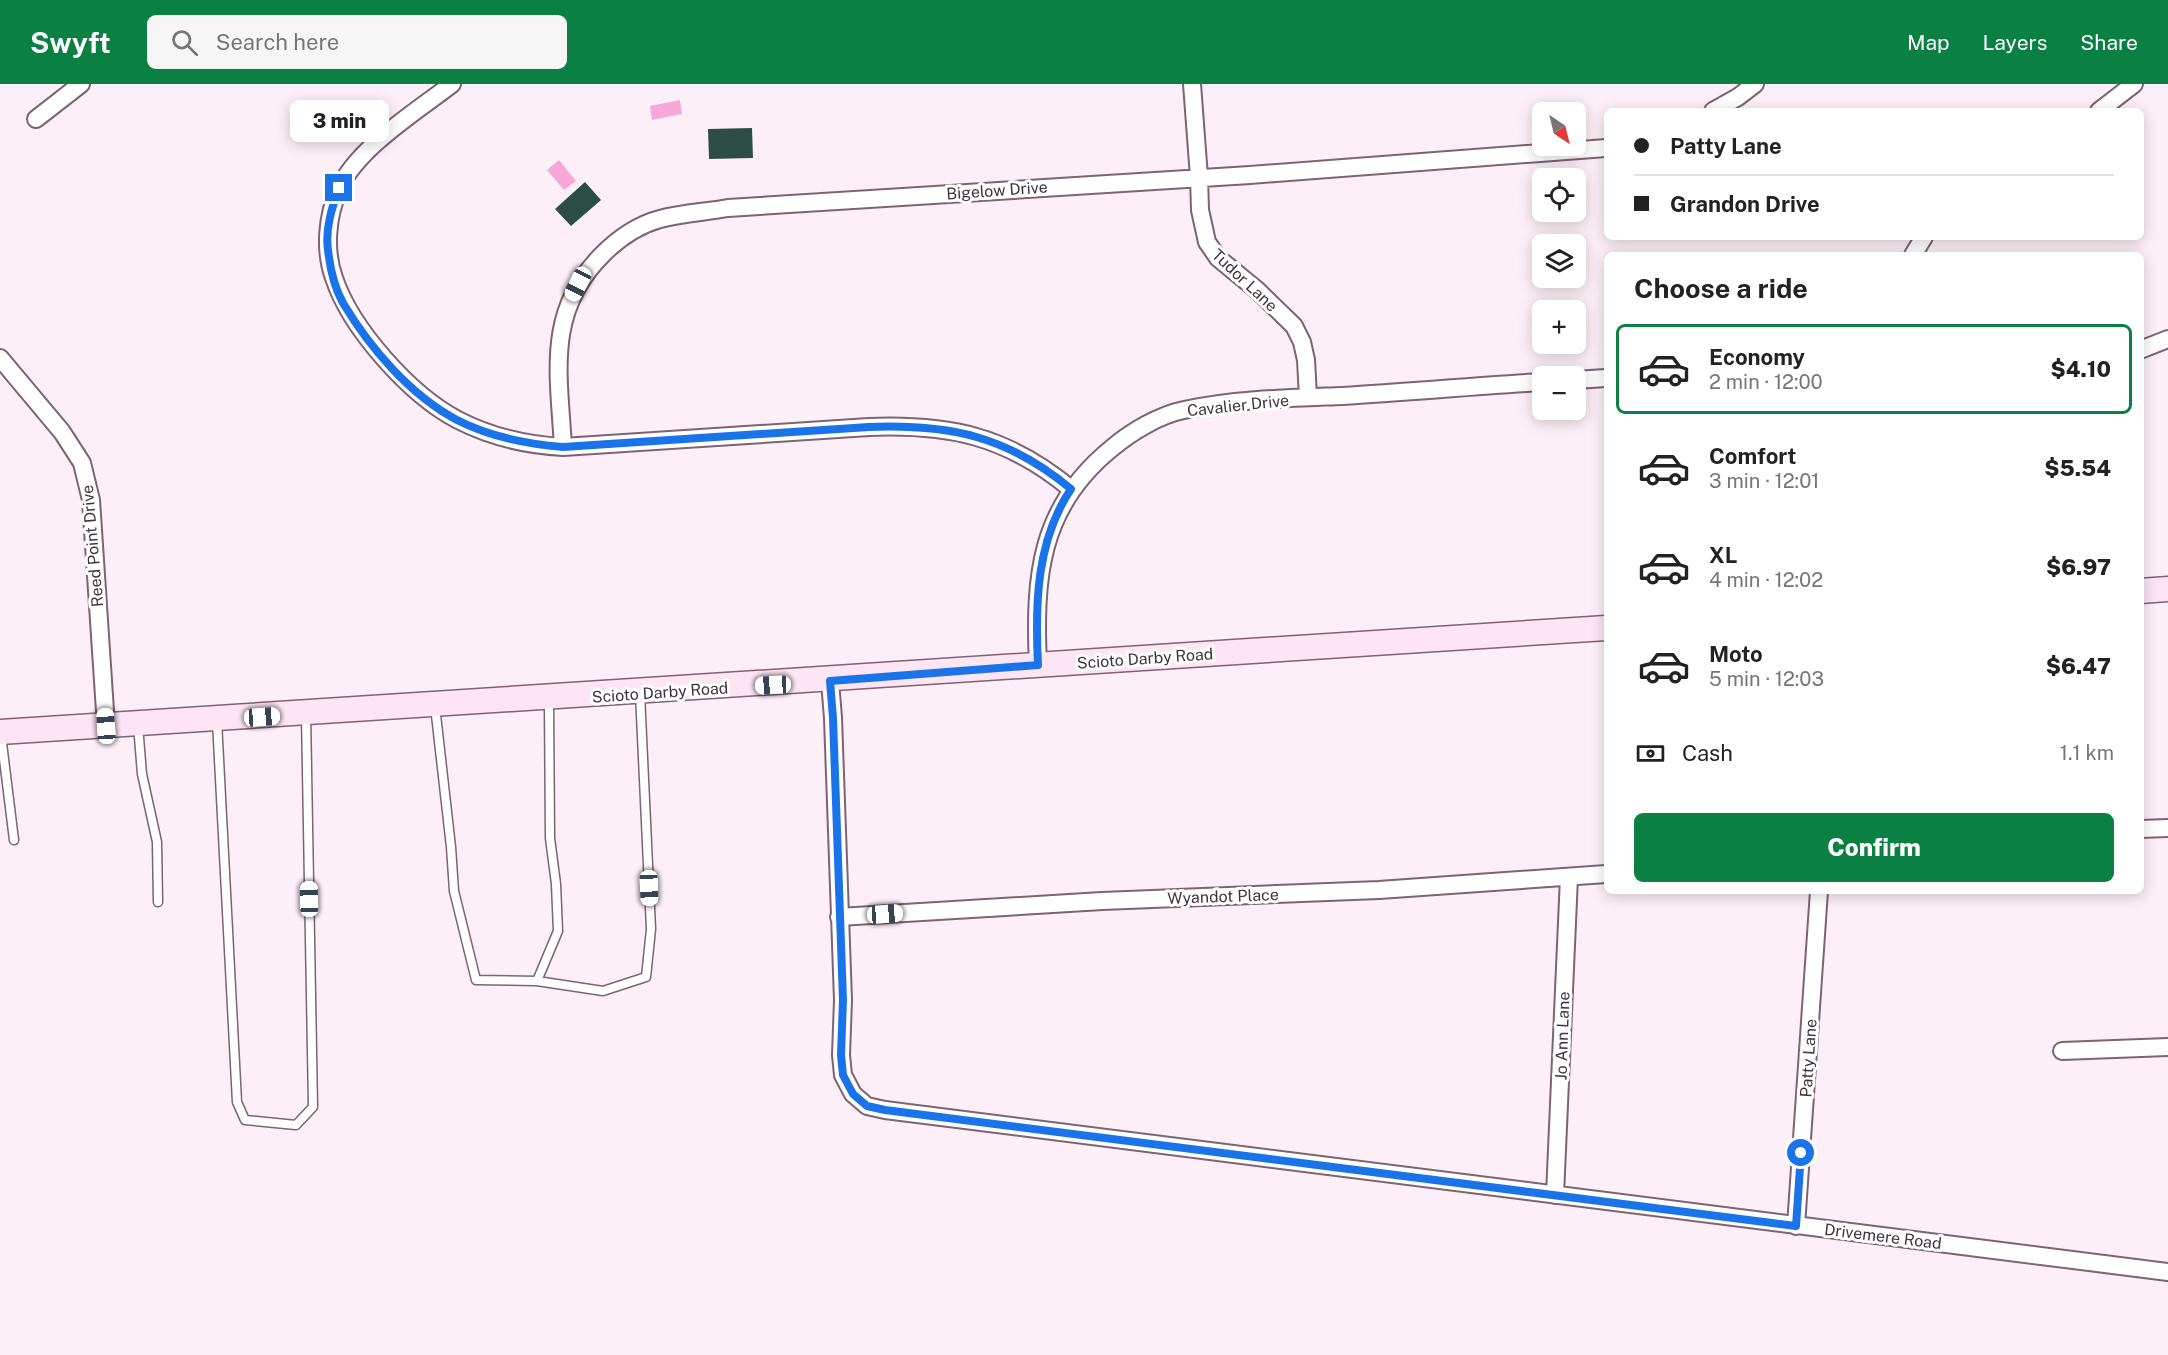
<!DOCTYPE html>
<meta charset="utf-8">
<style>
:root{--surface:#fff;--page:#f6f6f6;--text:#222;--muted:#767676;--line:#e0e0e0;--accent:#0b8043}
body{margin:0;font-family:"Public Sans",sans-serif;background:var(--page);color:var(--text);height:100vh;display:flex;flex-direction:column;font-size:22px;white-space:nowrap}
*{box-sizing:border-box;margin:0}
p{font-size:20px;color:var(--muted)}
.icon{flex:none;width:33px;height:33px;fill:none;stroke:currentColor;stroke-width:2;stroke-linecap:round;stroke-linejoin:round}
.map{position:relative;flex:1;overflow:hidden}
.drawer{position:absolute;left:1604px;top:168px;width:540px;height:642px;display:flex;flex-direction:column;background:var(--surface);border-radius:9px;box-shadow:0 3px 15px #0003}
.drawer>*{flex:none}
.banner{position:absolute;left:1604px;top:24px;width:540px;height:132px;border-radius:9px;box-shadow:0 3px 15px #0003;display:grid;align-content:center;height:132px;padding:0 30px;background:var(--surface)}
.needle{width:39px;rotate:145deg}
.controls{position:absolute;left:1532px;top:18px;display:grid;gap:12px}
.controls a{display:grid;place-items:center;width:54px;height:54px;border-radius:9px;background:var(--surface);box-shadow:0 3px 15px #0003;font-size:30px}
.end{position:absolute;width:27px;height:27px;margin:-14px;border:8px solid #1a73e8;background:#fff;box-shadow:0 0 0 3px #fff}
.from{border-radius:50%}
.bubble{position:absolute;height:42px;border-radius:9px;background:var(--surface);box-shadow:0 3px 15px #0003;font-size:20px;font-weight:800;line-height:42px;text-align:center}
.car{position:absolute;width:18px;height:36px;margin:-18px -9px;border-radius:8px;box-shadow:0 0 4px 2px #0007;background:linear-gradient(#fff 24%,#345 0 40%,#fff 0 76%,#345 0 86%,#fff 0)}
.banner b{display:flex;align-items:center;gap:21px;height:57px;font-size:22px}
.banner b+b{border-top:2px solid var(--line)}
.banner i{width:15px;height:15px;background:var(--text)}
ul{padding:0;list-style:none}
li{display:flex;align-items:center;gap:18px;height:90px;margin:0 12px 9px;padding:0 18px;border:3px solid transparent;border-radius:9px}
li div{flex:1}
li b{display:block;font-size:22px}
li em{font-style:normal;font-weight:800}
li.active{border-color:var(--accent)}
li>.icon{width:54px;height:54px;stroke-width:1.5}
h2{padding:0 30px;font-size:27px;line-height:72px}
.pay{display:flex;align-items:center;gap:15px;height:66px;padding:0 30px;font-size:22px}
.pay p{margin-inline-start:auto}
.primary-button{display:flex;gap:12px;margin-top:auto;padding:12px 30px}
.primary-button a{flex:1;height:69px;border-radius:9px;background:var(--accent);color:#fff;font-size:24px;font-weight:800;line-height:69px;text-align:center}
header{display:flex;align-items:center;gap:36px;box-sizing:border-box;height:84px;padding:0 30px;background:var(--accent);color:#fff}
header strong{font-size:28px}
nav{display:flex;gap:33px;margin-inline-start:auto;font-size:21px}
.search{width:420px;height:54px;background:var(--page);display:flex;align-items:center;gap:15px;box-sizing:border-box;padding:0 21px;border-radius:9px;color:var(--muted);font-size:22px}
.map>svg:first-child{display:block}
.water{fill:#f7a8d9}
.building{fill:#2c4d45}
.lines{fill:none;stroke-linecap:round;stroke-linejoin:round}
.service-casing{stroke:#7e6373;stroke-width:11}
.minor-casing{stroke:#7e6373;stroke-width:20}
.secondary-casing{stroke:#7e6373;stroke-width:27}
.service{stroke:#fff;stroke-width:8}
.minor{stroke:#fff;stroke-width:16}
.secondary{stroke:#fde5f4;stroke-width:24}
.route{stroke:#1a73e8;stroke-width:8}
.labels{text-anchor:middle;stroke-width:6;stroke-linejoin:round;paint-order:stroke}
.street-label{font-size:16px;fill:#40333b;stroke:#fff}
</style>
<header>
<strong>Swyft</strong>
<div class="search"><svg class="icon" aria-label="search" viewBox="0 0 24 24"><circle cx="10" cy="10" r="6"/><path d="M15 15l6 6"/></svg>Search here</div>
<nav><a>Map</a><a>Layers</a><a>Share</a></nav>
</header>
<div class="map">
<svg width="2168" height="1271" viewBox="0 0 2168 1271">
<rect width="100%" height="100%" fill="#fceff7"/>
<path class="water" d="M 680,16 L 682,30 L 652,36 L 650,22 Z
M 559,76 L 576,97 L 564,106 L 547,86 Z"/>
<path class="building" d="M 752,44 L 753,74 L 709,75 L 708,45 Z
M 585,98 L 601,116 L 571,142 L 555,125 Z"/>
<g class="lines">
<g class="service-casing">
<path id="service" d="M 435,622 L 451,763 L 454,807 L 476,896 L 537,897 L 558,847 L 556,800 L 550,754 L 549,617
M 217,637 L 237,1018 L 245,1036 L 296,1041 L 313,1023 L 306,630
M 138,641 L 142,690 L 157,758 L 158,818
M 1,651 L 14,756
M 537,897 L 603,907 L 646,893 L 651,845 L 640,610"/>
</g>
<g class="minor-casing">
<path id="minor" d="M 452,0 C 417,27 357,64 339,105 C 327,132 324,166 334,194 C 351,245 410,311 458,336 C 491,353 526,361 563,363 L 869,343 C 950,340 1007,352 1071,405
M 1192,0 L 1199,93 L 1200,126 L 1207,158 L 1218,174 L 1257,206 L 1294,242 L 1302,258 L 1306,276 L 1308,313
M 1713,27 L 1738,13 L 1755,0
M 2099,27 L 2134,0
M 36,35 L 81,0
M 1913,171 L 1924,153
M 2140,266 L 2168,255
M 0,274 L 62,348 L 82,379 L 91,416 L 106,642
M 1575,296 L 1606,294
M 563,363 C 559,290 545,227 603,170 C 619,154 638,141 660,135 C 682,129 706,128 728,124 L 1250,91 L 1606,64
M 1038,581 C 1034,493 1039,423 1112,364 C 1131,348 1159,331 1184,326 C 1235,315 1290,314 1342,312 C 1409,308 1475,302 1542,298
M 830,597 L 833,634 L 843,916 L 841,971 L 843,991 L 853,1010 L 867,1022 L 885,1026 L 2168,1188
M 2140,745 L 2168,744
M 839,833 L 1102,817 L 1379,806 L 1606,790
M 2062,967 L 2168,963
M 1555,1111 L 1569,793
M 1796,1142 L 1819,807"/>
</g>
<g class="secondary-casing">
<path id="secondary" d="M 2140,507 L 2168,505
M 0,648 C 536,618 1071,578 1606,544"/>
</g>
<use href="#service" class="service"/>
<use href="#minor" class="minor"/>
<use href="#secondary" class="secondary"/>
</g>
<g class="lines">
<path class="route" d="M 339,104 C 332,123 325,145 328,166 C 330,184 334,203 343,219 C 370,264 410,311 457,336 C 490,353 526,360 563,363 L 869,343 C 950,340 1007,352 1071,405 C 1036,457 1035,521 1038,581 L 830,597 L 833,634 L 843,916 L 841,971 L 843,991 L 853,1010 L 867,1022 L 885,1026 L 1796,1142 L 1801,1069"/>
</g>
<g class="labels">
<g class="street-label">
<text transform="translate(997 106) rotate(-4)" y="6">Bigelow Drive</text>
<text transform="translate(1245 196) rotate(43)" y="6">Tudor Lane</text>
<text transform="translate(1238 321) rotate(-6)" y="6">Cavalier Drive</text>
<text transform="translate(92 462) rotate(-95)" y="6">Reed Point Drive</text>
<text transform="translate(1145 574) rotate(-4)" y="6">Scioto Darby Road</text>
<text transform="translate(660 608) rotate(-4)" y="6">Scioto Darby Road</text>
<text transform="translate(1223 812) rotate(-2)" y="6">Wyandot Place</text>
<text transform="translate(1562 952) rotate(-88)" y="6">Jo Ann Lane</text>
<text transform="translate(1808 974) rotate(-86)" y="6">Patty Lane</text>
<text transform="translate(1883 1152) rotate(7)" y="6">Drivemere Road</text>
</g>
</g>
</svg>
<div class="controls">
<a><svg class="needle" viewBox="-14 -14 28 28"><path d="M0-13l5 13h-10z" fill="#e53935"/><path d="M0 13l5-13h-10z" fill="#767676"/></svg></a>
<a><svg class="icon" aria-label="locate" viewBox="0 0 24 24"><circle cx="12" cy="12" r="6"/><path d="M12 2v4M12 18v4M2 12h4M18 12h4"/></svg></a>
<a><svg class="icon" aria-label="layers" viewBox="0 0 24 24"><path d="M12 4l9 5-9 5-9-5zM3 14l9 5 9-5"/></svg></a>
<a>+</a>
<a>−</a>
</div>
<i class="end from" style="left:1801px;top:1069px"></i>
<i class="end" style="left:339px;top:104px"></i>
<div class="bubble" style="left:290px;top:16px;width:99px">3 min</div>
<i class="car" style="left:578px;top:200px;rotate:207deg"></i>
<i class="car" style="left:773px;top:601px;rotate:267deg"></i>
<i class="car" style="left:262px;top:633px;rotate:86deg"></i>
<i class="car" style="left:106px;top:642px;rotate:356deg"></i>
<i class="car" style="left:649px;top:804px;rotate:178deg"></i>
<i class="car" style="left:309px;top:815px;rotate:359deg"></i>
<i class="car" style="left:885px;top:830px;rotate:86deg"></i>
<div class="banner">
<b><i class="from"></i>Patty Lane</b>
<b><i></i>Grandon Drive</b>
</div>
<section class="drawer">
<h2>Choose a ride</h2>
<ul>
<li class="active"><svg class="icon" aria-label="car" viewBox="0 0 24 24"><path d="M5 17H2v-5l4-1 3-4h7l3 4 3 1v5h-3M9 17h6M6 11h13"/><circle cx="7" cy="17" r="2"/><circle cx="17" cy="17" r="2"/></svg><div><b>Economy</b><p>2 min · 12:00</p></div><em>$4.10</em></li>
<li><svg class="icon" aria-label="car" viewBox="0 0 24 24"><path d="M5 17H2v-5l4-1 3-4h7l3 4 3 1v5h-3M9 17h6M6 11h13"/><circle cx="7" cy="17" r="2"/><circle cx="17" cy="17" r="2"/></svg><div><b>Comfort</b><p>3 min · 12:01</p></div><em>$5.54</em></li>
<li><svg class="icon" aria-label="car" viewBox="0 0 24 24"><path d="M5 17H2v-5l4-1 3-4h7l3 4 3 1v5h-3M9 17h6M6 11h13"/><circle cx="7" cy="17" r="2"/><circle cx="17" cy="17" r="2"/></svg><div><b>XL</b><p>4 min · 12:02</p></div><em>$6.97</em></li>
<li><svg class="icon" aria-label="car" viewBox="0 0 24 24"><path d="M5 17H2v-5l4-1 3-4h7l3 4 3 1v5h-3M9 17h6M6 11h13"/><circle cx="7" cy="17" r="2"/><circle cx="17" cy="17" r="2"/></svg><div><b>Moto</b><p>5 min · 12:03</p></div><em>$6.47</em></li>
</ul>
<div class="pay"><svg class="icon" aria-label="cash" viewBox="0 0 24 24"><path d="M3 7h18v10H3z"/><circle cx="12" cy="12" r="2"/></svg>Cash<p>1.1 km</p></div>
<div class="primary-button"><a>Confirm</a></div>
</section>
</div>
